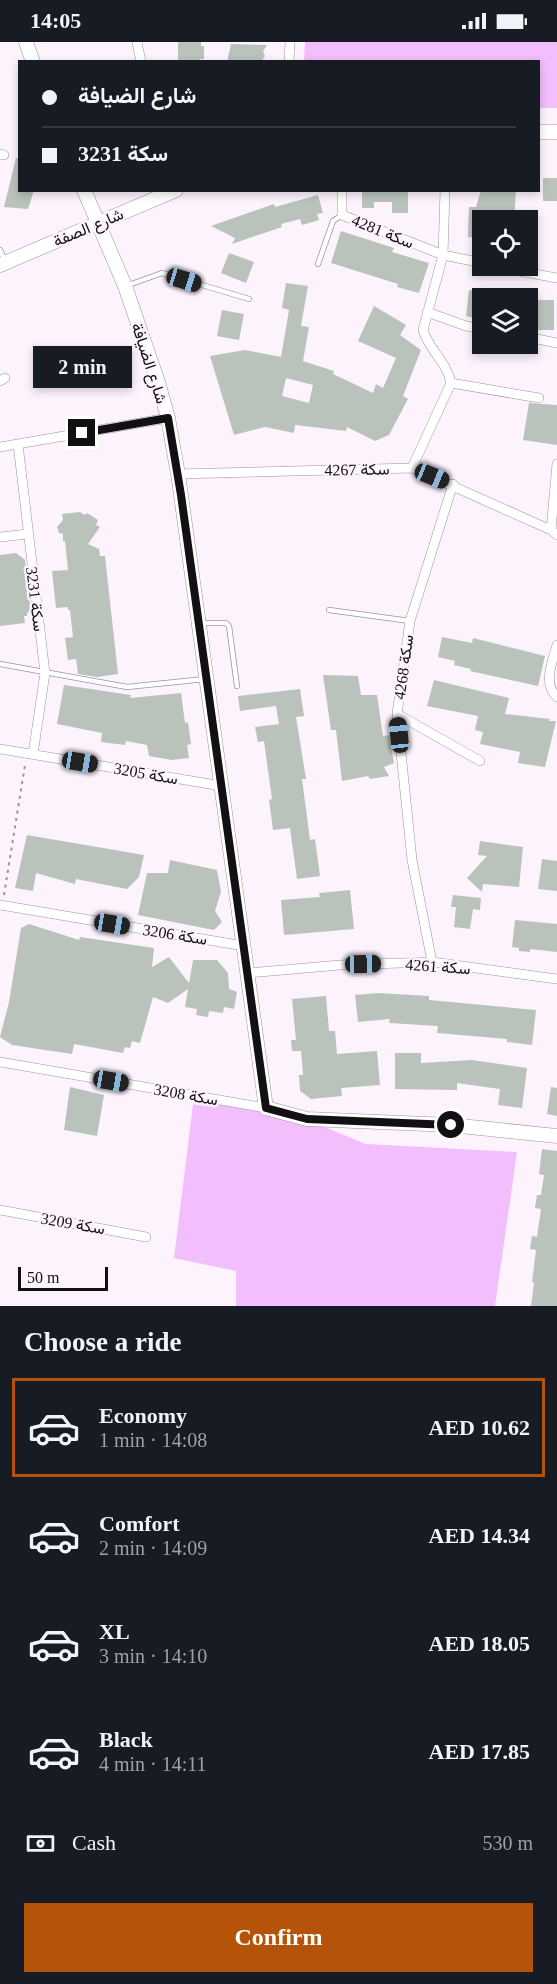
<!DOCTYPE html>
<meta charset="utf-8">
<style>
:root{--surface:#171b24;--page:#20242c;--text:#f1f3f6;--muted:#9ea1a6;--line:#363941;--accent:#b45309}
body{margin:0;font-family:"Times New Roman",Vazirmatn,serif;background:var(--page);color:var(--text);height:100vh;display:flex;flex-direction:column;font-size:22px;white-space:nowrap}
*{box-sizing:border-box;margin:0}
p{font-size:20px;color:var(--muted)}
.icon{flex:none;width:33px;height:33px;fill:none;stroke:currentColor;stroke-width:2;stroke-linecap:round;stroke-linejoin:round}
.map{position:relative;height:1264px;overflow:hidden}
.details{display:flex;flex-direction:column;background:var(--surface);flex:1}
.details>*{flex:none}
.banner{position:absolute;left:18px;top:18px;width:522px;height:132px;border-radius:0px;box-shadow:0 3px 9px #0003;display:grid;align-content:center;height:132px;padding:0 24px;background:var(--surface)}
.tools{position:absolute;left:472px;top:168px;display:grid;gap:12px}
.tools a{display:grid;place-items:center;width:66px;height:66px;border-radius:0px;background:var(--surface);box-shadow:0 3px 9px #0003;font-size:30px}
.scale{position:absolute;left:18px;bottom:15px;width:90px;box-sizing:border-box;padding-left:6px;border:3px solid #131013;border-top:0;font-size:16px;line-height:21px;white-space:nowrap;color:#131013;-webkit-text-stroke:4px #fcf3fd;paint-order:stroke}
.end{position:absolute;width:27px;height:27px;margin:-14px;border:8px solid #131013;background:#fff;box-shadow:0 0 0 3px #fff}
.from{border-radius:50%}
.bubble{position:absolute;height:42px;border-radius:0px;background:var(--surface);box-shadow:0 3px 9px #0003;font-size:20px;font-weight:800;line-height:42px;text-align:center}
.car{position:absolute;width:18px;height:36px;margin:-18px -9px;border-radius:8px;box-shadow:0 0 4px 2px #0007;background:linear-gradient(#222 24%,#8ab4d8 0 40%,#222 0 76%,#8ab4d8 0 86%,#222 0)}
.banner b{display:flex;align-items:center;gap:21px;height:57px;font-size:22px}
.banner b+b{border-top:2px solid var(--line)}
.banner i{width:15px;height:15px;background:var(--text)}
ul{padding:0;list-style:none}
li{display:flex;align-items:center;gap:18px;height:99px;margin:0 12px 9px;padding:0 12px;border:3px solid transparent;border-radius:0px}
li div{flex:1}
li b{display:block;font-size:22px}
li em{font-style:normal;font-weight:800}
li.active{border-color:var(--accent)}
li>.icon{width:54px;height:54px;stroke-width:1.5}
h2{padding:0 24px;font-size:27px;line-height:72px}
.pay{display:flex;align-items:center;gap:15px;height:66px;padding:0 24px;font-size:22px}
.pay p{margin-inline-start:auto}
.button{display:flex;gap:12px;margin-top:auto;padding:12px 24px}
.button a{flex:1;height:69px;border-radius:0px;background:var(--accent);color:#fff;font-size:24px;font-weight:800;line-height:69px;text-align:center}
.status{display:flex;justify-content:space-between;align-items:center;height:42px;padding:0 30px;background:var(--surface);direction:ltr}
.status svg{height:16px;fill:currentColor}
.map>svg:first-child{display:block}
.green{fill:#f2befd}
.building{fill:#b9c3bc;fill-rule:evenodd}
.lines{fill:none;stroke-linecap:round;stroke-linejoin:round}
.lane-casing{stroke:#9b949d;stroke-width:6}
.street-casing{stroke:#9b949d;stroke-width:10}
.secondary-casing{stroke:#9b949d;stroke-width:15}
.path{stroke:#989299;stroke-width:2;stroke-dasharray:3 4.5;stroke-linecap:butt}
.lane{stroke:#fff;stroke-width:4.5}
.street{stroke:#fff;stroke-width:9}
.secondary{stroke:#fff;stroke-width:14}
.route{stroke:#131013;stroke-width:8}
.labels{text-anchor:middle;stroke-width:5;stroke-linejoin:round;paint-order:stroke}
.street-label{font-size:16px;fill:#131013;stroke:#fcf3fd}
</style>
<div class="status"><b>14:05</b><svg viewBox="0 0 49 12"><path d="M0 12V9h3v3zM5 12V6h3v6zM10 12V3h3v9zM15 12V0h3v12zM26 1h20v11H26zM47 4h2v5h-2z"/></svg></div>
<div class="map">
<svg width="557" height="1264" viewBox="0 0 557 1264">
<rect width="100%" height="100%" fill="#fcf3fd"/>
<path class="green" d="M 305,0 L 557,0 L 557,66 L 539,66 L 538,20 L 304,19 Z
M 194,1054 L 307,1078 L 366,1102 L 517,1110 L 495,1264 L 236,1264 L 236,1229 L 174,1216 Z"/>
<path class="building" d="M 178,0 L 201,0 L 201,4 L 204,4 L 204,17 L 200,17 L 200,20 L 178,20 Z
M 231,2 L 267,3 L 263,9 L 265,14 L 261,20 L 227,20 Z
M 16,116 L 20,117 L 20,148 L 34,148 L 28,167 L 4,165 Z
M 543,136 L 557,136 L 557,159 L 543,159 Z
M 362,148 L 408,148 L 408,171 L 392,171 L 392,160 L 374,160 L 374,166 L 362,166 Z
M 481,148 L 516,148 L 514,178 L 483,178 L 483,196 L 468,195 L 469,165 L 476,165 Z
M 318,153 L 323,171 L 317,172 L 319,178 L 302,183 L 300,177 L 281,182 L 282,185 L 232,202 L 235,196 L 211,184 L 274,162 L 275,165 Z
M 341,189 L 394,206 L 392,210 L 429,221 L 419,251 L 397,245 L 398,242 L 331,221 Z
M 229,211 L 254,220 L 246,241 L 221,231 Z
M 286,241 L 308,244 L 301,284 L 309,285 L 303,319 L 334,329 L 333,332 L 373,351 L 376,342 L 383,346 L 396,316 L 358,299 L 374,264 L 406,283 L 400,293 L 421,308 L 403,354 L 408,357 L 389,393 L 375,399 L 347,385 L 346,389 L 295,383 L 294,391 L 265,385 L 234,393 L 210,314 L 245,308 L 281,315 L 289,268 L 282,266 ZM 286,336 L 313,343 L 309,361 L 282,354 Z
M 469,248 L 483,249 L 483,278 L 466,274 Z
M 528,258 L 554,258 L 554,288 L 528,288 Z
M 222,268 L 244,272 L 239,298 L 217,294 Z
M 529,361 L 557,363 L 557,403 L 523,398 Z
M 80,470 L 85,473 L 87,471 L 98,478 L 96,483 L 100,485 L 88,502 L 99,507 L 100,514 L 105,514 L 118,632 L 97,635 L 78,632 L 76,617 L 68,618 L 65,596 L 73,595 L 70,568 L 68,568 L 68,565 L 56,566 L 52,529 L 68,528 L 65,499 L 63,499 L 63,492 L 59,491 L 57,485 L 63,478 L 62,472 Z
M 16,511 L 25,518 L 31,570 L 27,571 L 27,574 L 24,574 L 25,581 L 0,584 L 0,513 Z
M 442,595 L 472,601 L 473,596 L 545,614 L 538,644 L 470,629 L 471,627 L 454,623 L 455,619 L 438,615 Z
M 323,633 L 358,634 L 361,653 L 377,653 L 383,694 L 389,693 L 394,721 L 384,725 L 389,734 L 370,737 L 368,734 L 342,739 L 336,688 L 331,688 Z
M 434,638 L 509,656 L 505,672 L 550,677 L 549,679 L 556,679 L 545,725 L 518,721 L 520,710 L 480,702 L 483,690 L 475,688 L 478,674 L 427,664 Z
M 64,643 L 131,653 L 130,656 L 181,651 L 185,681 L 188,680 L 191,702 L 187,703 L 189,716 L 172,718 L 149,714 L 147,703 L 126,699 L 125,703 L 101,700 L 102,691 L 57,682 Z
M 300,647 L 304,674 L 296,675 L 306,737 L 302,737 L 310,798 L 315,797 L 320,834 L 297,837 L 290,786 L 273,788 L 269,758 L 272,757 L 264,699 L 258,700 L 255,685 L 279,682 L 276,664 L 240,669 L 238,654 Z
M 27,793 L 144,813 L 139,835 L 127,847 L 76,837 L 75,842 L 36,831 L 33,849 L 15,846 Z
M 480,799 L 523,805 L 519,845 L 483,842 L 482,850 L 467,836 L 487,814 L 478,813 Z
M 542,817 L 557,819 L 557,849 L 538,847 Z
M 170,818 L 217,828 L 221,850 L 215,869 L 222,880 L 214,888 L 138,873 L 147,831 L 168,831 Z
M 350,848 L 354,887 L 284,893 L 281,858 L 320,855 L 319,851 Z
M 453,853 L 481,856 L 480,868 L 473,867 L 470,887 L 454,885 L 456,865 L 451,865 Z
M 515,878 L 557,882 L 557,910 L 530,907 L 530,910 L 519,909 L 519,906 L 512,905 Z
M 29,882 L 79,898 L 80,895 L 154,906 L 152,925 L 169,915 L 189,941 L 193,918 L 217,918 L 228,931 L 229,947 L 237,950 L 234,967 L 224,965 L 223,971 L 209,969 L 208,975 L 196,973 L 197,967 L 185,965 L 188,947 L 168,961 L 153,955 L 140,1001 L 132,999 L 130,1006 L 125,1005 L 123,1011 L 74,1002 L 72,1012 L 12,1003 L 0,995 L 9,960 L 21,886 Z
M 378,951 L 429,954 L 429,958 L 536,968 L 532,1003 L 507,1000 L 507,997 L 437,991 L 438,984 L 389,981 L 390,977 L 358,980 L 355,953 Z
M 326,954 L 329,989 L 335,989 L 337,1012 L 377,1009 L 380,1043 L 341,1046 L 342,1054 L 311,1057 L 300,1049 L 299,1033 L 303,1033 L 301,1009 L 292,1009 L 291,998 L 296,998 L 292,957 Z
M 395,1011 L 421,1011 L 421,1021 L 472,1018 L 527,1026 L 522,1066 L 498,1063 L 500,1047 L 457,1041 L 457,1048 L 395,1047 Z
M 70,1045 L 104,1053 L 97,1094 L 64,1088 Z
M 551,1045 L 557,1046 L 557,1074 L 547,1072 Z
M 542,1107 L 557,1109 L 557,1264 L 531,1264 L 534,1241 L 532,1240 L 536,1208 L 530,1207 L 532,1194 L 537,1195 L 541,1167 L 535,1166 L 537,1153 L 541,1153 L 544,1133 L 539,1132 Z"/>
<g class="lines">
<g class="lane-casing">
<path id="lane" d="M 0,208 L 5,219
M 318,222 L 333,179 L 342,173
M 126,244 L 162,231 L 249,257
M 329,568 L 410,579
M 202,581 L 226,581 L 229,584 L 237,644
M 0,622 L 127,645 L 205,637"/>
</g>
<g class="street-casing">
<path id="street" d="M 137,0 L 141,20
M 289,20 L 290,0
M 0,112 L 4,113
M 342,148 L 342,173 L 443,213 L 483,221
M 493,224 L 557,236
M 427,270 L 466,284 L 483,287
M 528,295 L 557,301
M 0,339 L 5,336
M 451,341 L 539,356
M 18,402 L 45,631 L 33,712
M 0,405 L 168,376
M 412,426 L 451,341 C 447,320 429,308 423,288 L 443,213 L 445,148
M 178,432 L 412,426 L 551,488 L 557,493
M 551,488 L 557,422
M 0,495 L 28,492
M 557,603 C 553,618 542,642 557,655
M 397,672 L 480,719
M 0,707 L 222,744
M 0,863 L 244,904
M 432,920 L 412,818 L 397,672 L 410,579 L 453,442
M 248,931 L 340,923 L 432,920 L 557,937
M 0,1020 L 266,1066
M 0,1168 L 146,1195"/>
</g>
<g class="secondary-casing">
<path id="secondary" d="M 26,0 L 33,20
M 538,90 L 557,90
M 84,148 L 125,244 L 158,340 L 168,376 L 178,432 L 266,1066 L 307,1077 L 451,1083 L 557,1094
M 0,223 L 176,148"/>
</g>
<path class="path" d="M 4,853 L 25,723"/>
<use href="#lane" class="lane"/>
<use href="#street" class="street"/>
<use href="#secondary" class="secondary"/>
</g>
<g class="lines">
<path class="route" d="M 82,391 L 168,376 L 181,453 L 266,1066 L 307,1077 L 451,1083"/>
</g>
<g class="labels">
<g class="street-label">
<text transform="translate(88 185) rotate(-23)" y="6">شارع الصفة</text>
<text transform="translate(383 189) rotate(22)" y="6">سكة 4281</text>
<text transform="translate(150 321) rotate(72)" y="6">شارع الضيافة</text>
<text transform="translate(357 427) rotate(-1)" y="6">سكة 4267</text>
<text transform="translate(36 557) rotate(83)" y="6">سكة 3231</text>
<text transform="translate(403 625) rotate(-82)" y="6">سكة 4268</text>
<text transform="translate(146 731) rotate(10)" y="6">سكة 3205</text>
<text transform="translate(175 892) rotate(9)" y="6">سكة 3206</text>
<text transform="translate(438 924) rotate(4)" y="6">سكة 4261</text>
<text transform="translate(186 1052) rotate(10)" y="6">سكة 3208</text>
<text transform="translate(73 1181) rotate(10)" y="6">سكة 3209</text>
</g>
</g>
</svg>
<div class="tools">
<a><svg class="icon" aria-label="locate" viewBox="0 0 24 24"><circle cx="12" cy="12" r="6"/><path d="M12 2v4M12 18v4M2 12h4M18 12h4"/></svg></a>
<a><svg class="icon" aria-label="layers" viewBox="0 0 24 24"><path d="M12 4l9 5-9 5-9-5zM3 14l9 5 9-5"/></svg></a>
</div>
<div class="scale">50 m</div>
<i class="end from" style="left:451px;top:1083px"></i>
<i class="end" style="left:82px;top:391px"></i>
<div class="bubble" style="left:33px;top:304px;width:99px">2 min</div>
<i class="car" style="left:184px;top:238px;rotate:107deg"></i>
<i class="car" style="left:432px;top:434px;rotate:112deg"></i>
<i class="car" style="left:399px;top:693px;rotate:354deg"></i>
<i class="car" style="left:80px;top:720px;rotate:99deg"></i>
<i class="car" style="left:112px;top:882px;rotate:99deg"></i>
<i class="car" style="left:363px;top:922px;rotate:89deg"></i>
<i class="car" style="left:111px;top:1039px;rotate:100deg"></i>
<div class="banner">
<b><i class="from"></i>شارع الضيافة</b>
<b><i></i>سكة 3231</b>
</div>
</div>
<section class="details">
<h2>Choose a ride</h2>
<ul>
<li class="active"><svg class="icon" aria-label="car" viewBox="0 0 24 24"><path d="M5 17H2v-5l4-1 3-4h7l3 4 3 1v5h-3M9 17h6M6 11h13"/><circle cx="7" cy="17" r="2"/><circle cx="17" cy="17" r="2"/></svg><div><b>Economy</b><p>1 min · 14:08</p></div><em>AED 10.62</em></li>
<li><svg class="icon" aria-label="car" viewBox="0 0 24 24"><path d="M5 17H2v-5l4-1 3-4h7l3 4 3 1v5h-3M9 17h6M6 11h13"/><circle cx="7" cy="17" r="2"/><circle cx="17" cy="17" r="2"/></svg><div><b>Comfort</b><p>2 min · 14:09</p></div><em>AED 14.34</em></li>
<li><svg class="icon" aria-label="car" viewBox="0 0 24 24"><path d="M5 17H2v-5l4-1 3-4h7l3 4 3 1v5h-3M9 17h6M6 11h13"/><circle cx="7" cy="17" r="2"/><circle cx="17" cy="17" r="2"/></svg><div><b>XL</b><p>3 min · 14:10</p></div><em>AED 18.05</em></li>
<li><svg class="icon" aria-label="car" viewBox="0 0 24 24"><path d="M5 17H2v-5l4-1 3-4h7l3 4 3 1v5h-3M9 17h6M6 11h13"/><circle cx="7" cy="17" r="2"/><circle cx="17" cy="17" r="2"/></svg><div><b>Black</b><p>4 min · 14:11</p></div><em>AED 17.85</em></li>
</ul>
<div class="pay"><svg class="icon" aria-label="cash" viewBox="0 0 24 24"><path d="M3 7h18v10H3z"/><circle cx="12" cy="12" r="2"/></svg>Cash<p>530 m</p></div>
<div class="button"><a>Confirm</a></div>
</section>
